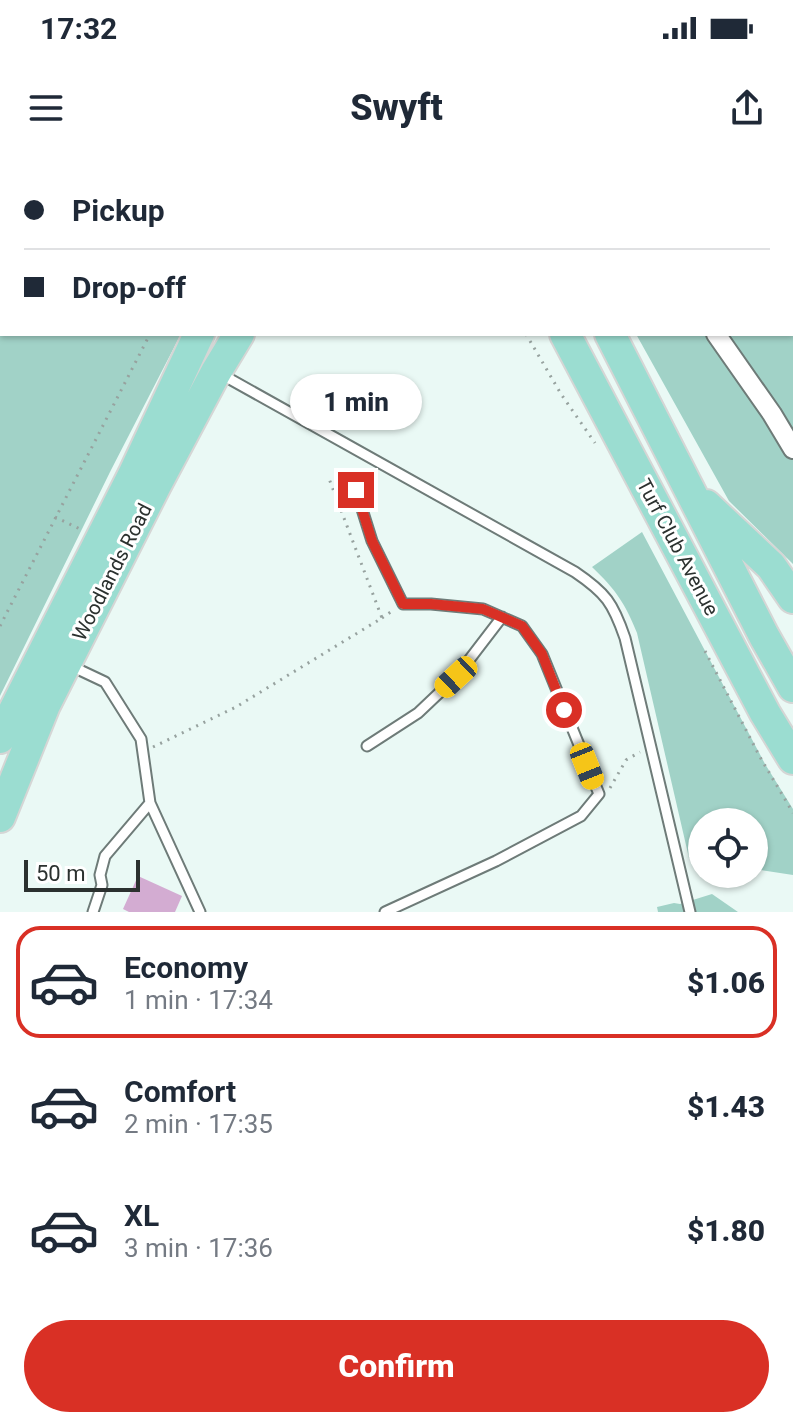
<!DOCTYPE html>
<meta charset="utf-8">
<style>
:root{--surface:#fff;--page:#f2f2f3;--text:#1f2937;--muted:#747a83;--line:#e0e1e3;--accent:#d93025}
body{margin:0;font-family:Roboto,sans-serif;background:var(--page);color:var(--text);height:100vh;display:flex;flex-direction:column;font-size:30px;white-space:nowrap}
*{box-sizing:border-box;margin:0}
p{font-size:26px;color:var(--muted)}
.icon{flex:none;width:44px;height:44px;fill:none;stroke:currentColor;stroke-width:2;stroke-linecap:round;stroke-linejoin:round}
.map{position:relative;height:752px;overflow:hidden}
.sheet{display:flex;flex-direction:column;background:var(--surface);flex:1}
.sheet>*{flex:none}
.hud{position:absolute;left:0px;top:0px;width:794px;height:176px;box-shadow:0 2px 6px #0004;display:grid;align-content:center;height:176px;padding:0 24px;background:var(--surface)}
.controls{position:absolute;left:688px;top:648px;display:grid;gap:16px}
.controls a{display:grid;place-items:center;width:80px;height:80px;border-radius:50%;background:var(--surface);box-shadow:0 2px 6px #0004;font-size:40px}
.scale{position:absolute;left:24px;bottom:20px;width:116px;box-sizing:border-box;padding-left:8px;border:4px solid #2b312f;border-top:0;font-size:22px;line-height:28px;white-space:nowrap;color:#2b312f;-webkit-text-stroke:6px #fff;paint-order:stroke}
.end{position:absolute;width:36px;height:36px;margin:-18px;border:10px solid #d93025;background:#fff;box-shadow:0 0 0 4px #fff}
.from{border-radius:50%}
.bubble{position:absolute;height:56px;border-radius:28px;background:var(--surface);box-shadow:0 2px 6px #0004;font-size:26px;font-weight:800;line-height:56px;text-align:center}
.car{position:absolute;width:24px;height:48px;margin:-24px -12px;border-radius:10px;box-shadow:0 0 6px 2px #0007;background:linear-gradient(#f5c518 24%,#345 0 40%,#f5c518 0 76%,#345 0 86%,#f5c518 0)}
.hud b{display:flex;align-items:center;gap:28px;height:76px;font-size:30px}
.hud b+b{border-top:2px solid var(--line)}
.hud i{width:20px;height:20px;background:var(--text)}
ul{padding:14px 0 0;list-style:none}
li{display:flex;align-items:center;gap:24px;height:112px;margin:0 16px 12px;padding:0 8px;border:4px solid transparent;border-radius:24px}
li div{flex:1}
li b{display:block;font-size:30px}
li em{font-style:normal;font-weight:800}
li.active{border-color:var(--accent)}
li>.icon{width:72px;height:72px;stroke-width:1.5}
.cta{display:flex;gap:16px;margin-top:auto;padding:16px 24px}
.cta a{flex:1;height:92px;border-radius:48px;background:var(--accent);color:#fff;font-size:32px;font-weight:800;line-height:92px;text-align:center}
.status{display:flex;justify-content:space-between;align-items:center;height:56px;padding:0 40px;background:var(--surface);direction:ltr}
.status svg{height:22px;fill:currentColor}
header{display:flex;justify-content:space-between;align-items:center;height:104px;padding:0 24px;background:var(--surface);font-size:36px;font-weight:800}
.map>svg:first-child{display:block}
.green{fill:#a1d2c7}
.building{fill:#d3acd2}
.lines{fill:none;stroke-linecap:round;stroke-linejoin:round}
.lane-casing{stroke:#6e7b78;stroke-width:13}
.street-casing{stroke:#6e7b78;stroke-width:22}
.primary-casing{stroke:#d5d6d5;stroke-width:34}
.path{stroke:#97a29f;stroke-width:3;stroke-dasharray:2 6;stroke-linecap:butt}
.lane{stroke:#fff;stroke-width:9}
.street{stroke:#fff;stroke-width:18}
.primary{stroke:#9bddd1;stroke-width:30}
.rail{stroke:#666f6d;stroke-width:5;stroke-dasharray:14 14;stroke-linecap:butt}
.route{stroke:#d93025;stroke-width:10}
.labels{text-anchor:middle;stroke-width:6;stroke-linejoin:round;paint-order:stroke}
.street-label{font-size:20px;fill:#2b312f;stroke:#fff}
</style>
<div class="status"><b>17:32</b><svg viewBox="0 0 49 12"><path d="M0 12V9h3v3zM5 12V6h3v6zM10 12V3h3v9zM15 12V0h3v12zM26 1h20v11H26zM47 4h2v5h-2z"/></svg></div>
<header><svg class="icon" aria-label="menu" viewBox="0 0 24 24"><path d="M4 6h16M4 12h16M4 18h16"/></svg>Swyft<svg class="icon" aria-label="share" viewBox="0 0 24 24"><path d="M12 15V3M7 8l5-5 5 5M5 13v7h14v-7"/></svg></header>
<div class="map">
<svg width="793" height="752" viewBox="0 0 793 752">
<rect width="100%" height="100%" fill="#eaf9f5"/>
<path class="green" d="M 0,0 L 268,0 L 267,2 L 2,2 L 2,174 L 181,174 L 111,310 L 0,536 Z
M 552,0 L 793,0 L 793,404 L 729,341 L 636,174 L 792,174 L 792,2 L 552,2 Z
M 642,372 L 765,604 L 793,649 L 793,715 L 754,709 L 754,662 L 702,662 L 702,700 L 689,698 L 637,473 C 625,443 616,430 592,407 Z
M 712,734 L 738,752 L 658,752 L 657,747 L 674,743 L 680,744 Z"/>
<path class="building" d="M 138,716 L 182,736 L 175,752 L 129,752 L 123,749 Z"/>
<g class="lines">
<g class="lane-casing">
<path id="lane" d="M 792,63 L 793,62
M 219,213 L 575,412 C 606,433 613,443 625,478 L 690,752
M 356,330 L 372,381 L 403,444 L 431,444 L 483,449 L 522,466 L 542,494 L 599,634 L 581,656 L 496,701 L 385,752
M 69,505 L 105,522 L 141,579 L 150,643 L 200,752
M 367,586 L 418,553 L 456,517 L 502,457
M 93,752 L 102,725 L 100,715 L 105,696 L 150,643"/>
</g>
<g class="street-casing">
<path id="street" d="M 792,35 L 793,34
M 716,174 L 772,254 L 793,289"/>
</g>
<g class="primary-casing">
<path id="primary" d="M 482,0 L 483,2
M 524,0 L 525,2
M 287,2 L 289,0
M 353,2 L 354,0
M 565,174 L 765,553 L 793,599
M 610,174 L 764,476 L 793,527
M 706,345 L 771,406 L 793,438
M 0,578 L 133,315 L 199,174
M 0,657 L 45,545 L 156,325 L 216,212 L 239,174"/>
</g>
<path class="path" d="M 0,106 L 2,105
M 526,174 L 561,234 L 595,283
M 55,357 L 80,369
M 382,458 L 395,449
M 0,466 L 150,174
M 705,491 L 760,597 L 793,653
M 153,587 L 236,547 L 382,458 L 328,316
M 610,628 L 626,600 L 640,592"/>
<use href="#lane" class="lane"/>
<use href="#street" class="street"/>
<use href="#primary" class="primary"/>
<path class="rail" d="M 323,2 L 330,0
M 377,2 L 385,0
M 0,86 L 2,86
M 0,100 L 2,100"/>
</g>
<g class="lines">
<path class="route" d="M 356,330 L 372,381 L 403,444 L 431,444 L 483,449 L 522,466 L 542,494 L 564,550"/>
</g>
<g class="labels">
<g class="street-label">
<text transform="translate(678 387) rotate(62)" y="7">Turf Club Avenue</text>
<text transform="translate(112 412) rotate(-63)" y="7">Woodlands Road</text>
</g>
</g>
</svg>
<div class="controls">
<a><svg class="icon" aria-label="locate" viewBox="0 0 24 24"><circle cx="12" cy="12" r="6"/><path d="M12 2v4M12 18v4M2 12h4M18 12h4"/></svg></a>
</div>
<div class="scale">50 m</div>
<i class="end from" style="left:564px;top:550px"></i>
<i class="end" style="left:356px;top:330px"></i>
<div class="bubble" style="left:290px;top:214px;width:132px">1 min</div>
<i class="car" style="left:456px;top:517px;rotate:227deg"></i>
<i class="car" style="left:587px;top:606px;rotate:158deg"></i>
<div class="hud">
<b><i class="from"></i>Pickup</b>
<b><i></i>Drop-off</b>
</div>
</div>
<section class="sheet">
<ul>
<li class="active"><svg class="icon" aria-label="car" viewBox="0 0 24 24"><path d="M5 17H2v-5l4-1 3-4h7l3 4 3 1v5h-3M9 17h6M6 11h13"/><circle cx="7" cy="17" r="2"/><circle cx="17" cy="17" r="2"/></svg><div><b>Economy</b><p>1 min · 17:34</p></div><em>$1.06</em></li>
<li><svg class="icon" aria-label="car" viewBox="0 0 24 24"><path d="M5 17H2v-5l4-1 3-4h7l3 4 3 1v5h-3M9 17h6M6 11h13"/><circle cx="7" cy="17" r="2"/><circle cx="17" cy="17" r="2"/></svg><div><b>Comfort</b><p>2 min · 17:35</p></div><em>$1.43</em></li>
<li><svg class="icon" aria-label="car" viewBox="0 0 24 24"><path d="M5 17H2v-5l4-1 3-4h7l3 4 3 1v5h-3M9 17h6M6 11h13"/><circle cx="7" cy="17" r="2"/><circle cx="17" cy="17" r="2"/></svg><div><b>XL</b><p>3 min · 17:36</p></div><em>$1.80</em></li>
</ul>
<div class="cta"><a>Confirm</a></div>
</section>
